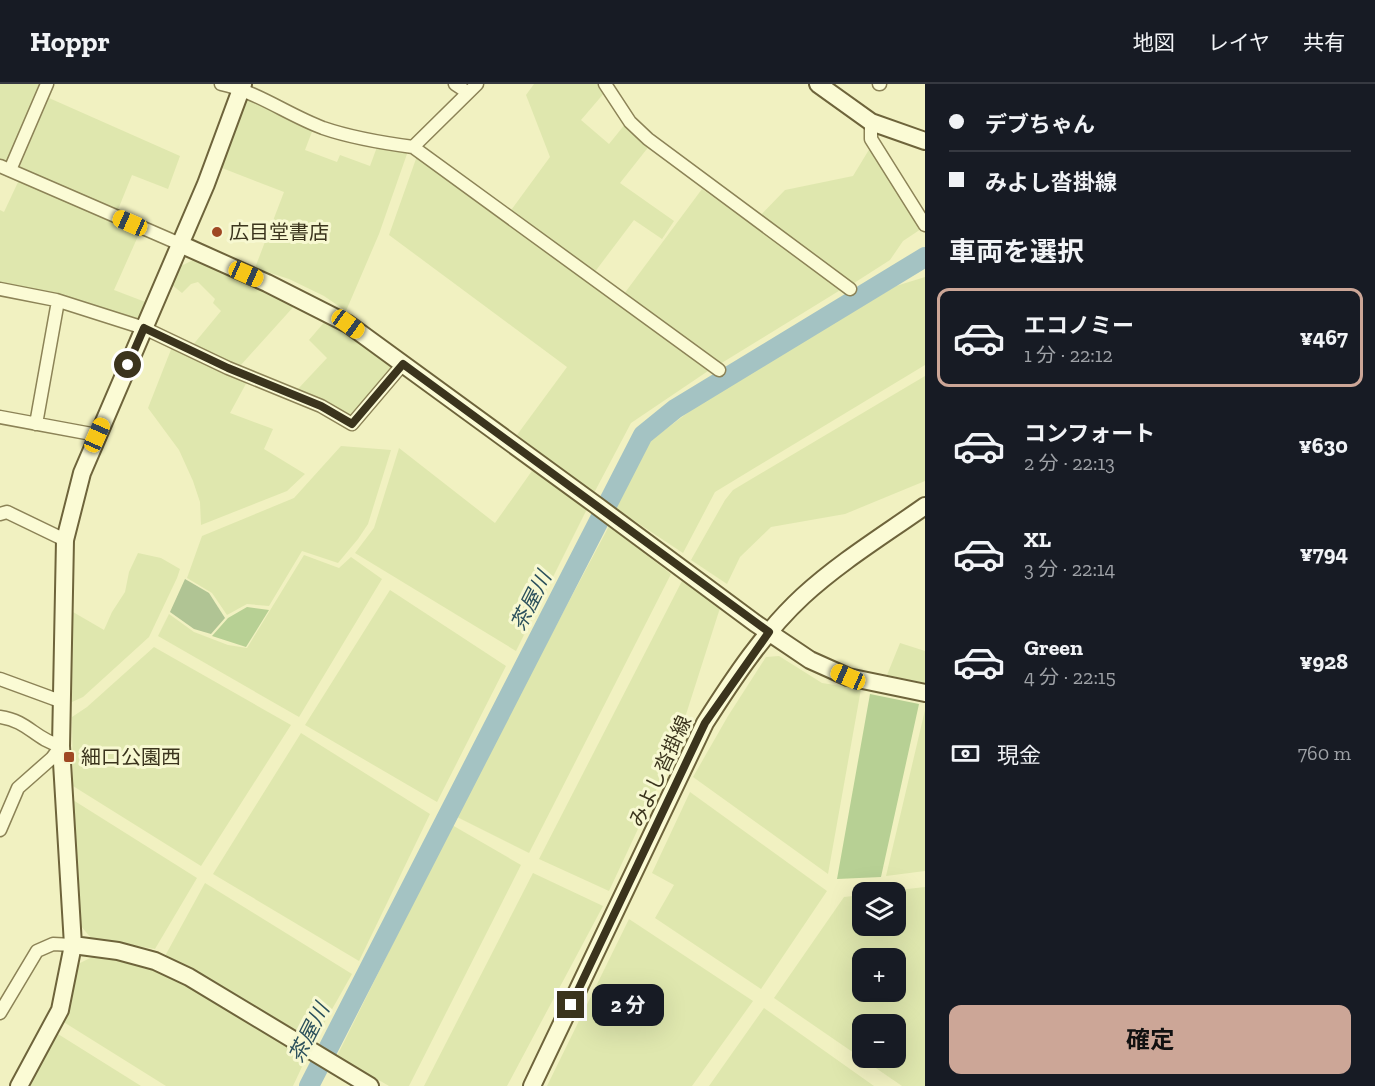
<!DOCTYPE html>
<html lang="ja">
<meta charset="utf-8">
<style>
:root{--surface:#171b24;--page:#20242c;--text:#f1f3f6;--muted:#9ea1a6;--line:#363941;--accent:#cca697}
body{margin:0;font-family:"Zilla Slab","Noto Sans JP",serif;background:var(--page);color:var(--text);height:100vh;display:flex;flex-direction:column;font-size:22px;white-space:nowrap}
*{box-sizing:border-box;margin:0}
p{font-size:20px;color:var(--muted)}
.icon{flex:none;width:33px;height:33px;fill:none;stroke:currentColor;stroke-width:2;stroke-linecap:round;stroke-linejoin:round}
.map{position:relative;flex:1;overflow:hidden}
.panel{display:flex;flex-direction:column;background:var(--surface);width:450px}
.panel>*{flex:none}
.guide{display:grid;align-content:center;height:132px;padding:0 24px;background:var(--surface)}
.controls{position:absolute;left:852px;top:798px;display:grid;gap:12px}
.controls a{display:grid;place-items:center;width:54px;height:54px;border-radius:12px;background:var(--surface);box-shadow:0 6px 24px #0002;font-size:30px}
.end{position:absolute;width:27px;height:27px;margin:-14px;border:8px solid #3b341d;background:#fff;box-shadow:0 0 0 3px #fff}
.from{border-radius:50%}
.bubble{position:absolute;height:42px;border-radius:12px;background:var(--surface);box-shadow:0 6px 24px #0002;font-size:20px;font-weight:700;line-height:42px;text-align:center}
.car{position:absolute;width:18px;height:36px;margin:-18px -9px;border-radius:8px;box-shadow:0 0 4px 2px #0007;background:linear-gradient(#f5c518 24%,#345 0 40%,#f5c518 0 76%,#345 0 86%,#f5c518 0)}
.guide b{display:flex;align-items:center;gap:21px;height:57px;font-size:22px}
.guide b+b{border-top:2px solid var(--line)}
.guide i{width:15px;height:15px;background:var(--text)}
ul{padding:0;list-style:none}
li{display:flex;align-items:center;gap:18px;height:99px;margin:0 12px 9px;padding:0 12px;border:3px solid transparent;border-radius:12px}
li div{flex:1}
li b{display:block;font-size:22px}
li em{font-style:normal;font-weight:700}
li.on{border-color:var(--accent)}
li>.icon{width:54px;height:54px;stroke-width:1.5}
h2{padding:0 24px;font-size:27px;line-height:72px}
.pay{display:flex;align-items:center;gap:15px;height:66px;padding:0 24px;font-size:22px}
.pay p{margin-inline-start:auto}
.action{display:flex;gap:12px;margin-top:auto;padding:12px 24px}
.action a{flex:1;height:69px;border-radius:12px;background:var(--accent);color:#111;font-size:24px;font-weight:700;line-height:69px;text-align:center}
header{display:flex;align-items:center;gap:36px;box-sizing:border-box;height:84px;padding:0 30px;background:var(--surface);border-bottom:2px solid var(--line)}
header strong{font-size:28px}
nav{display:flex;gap:33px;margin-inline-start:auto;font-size:21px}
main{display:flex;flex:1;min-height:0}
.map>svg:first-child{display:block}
.farmland{fill:#dfe7ae;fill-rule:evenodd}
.green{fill:#b7d094}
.cemetery{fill:#b0c494}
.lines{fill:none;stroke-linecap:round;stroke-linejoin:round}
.river{stroke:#a4c3c3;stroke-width:20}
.street-casing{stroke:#8c8357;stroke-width:15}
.secondary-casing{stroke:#6e643b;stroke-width:20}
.street{stroke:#fbfbd5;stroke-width:12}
.secondary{stroke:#fbfbd5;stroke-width:16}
.route{stroke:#3b341d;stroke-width:8}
.poi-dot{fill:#9f4823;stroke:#f7f8d1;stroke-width:2}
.labels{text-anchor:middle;stroke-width:6;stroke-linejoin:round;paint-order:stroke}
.poi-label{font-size:20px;fill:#3b341d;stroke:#f7f8d1;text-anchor:start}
.street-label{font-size:20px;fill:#3b341d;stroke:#f7f8d1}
.water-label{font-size:21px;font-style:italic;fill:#2b505c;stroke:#f7f8d1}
</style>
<header>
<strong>Hoppr</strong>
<nav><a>地図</a><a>レイヤ</a><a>共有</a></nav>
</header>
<main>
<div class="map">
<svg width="925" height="1002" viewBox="0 0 925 1002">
<rect width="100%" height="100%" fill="#f1f1c1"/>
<path class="farmland" d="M 0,0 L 43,0 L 9,79 L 0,75 Z
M 534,0 L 599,0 L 605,8 L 581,36 L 609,60 L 626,39 L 650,61 L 620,99 L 674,137 L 662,155 L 634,136 L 594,189 L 509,129 L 550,73 L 526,11 Z
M 248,13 L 313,45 L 305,66 L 337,78 L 340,71 L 370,82 L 377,63 L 408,67 L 379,150 L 346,227 L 324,212 L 289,195 L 255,184 L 284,108 L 222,84 Z
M 49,14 L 180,72 L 168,105 L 132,91 L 117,128 L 19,84 Z
M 870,64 L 921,145 L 903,157 L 890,176 L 851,201 L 758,134 L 785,106 L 853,92 Z
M 417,72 L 708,287 L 631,339 L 594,409 L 517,351 L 567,283 L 389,151 Z
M 19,96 L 139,150 L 114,206 L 148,219 L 141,237 L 0,202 L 0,126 L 4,128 Z
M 702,105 L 842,205 L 720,280 L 624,210 Z
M 195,175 L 296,220 L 240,282 L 192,262 L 221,227 L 213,219 L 215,215 L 198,198 L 191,200 L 182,209 L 172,201 L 181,182 Z
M 925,193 L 925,281 L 715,408 L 683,469 L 615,424 L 650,357 L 702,318 L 896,202 Z
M 327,235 L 397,283 L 352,333 L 297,306 L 327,274 L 309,256 Z
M 172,263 L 248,296 L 230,329 L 273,345 L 264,365 L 305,390 L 287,407 L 201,441 L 200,418 L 193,397 L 179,366 L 148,324 Z
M 925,292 L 925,397 L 845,430 L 771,443 L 740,473 L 727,500 L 691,476 L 725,416 L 733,406 Z
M 341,362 L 391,366 L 368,440 L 358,455 L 338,479 L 302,467 L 269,522 L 247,520 L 227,531 L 212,509 L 187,494 L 202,452 L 294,414 Z
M 399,364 L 495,439 L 534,384 L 587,425 L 516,567 L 355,469 L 374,444 Z
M 609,442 L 671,490 L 529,769 L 455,732 Z
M 138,469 L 161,474 L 180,485 L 177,494 L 149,553 L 83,613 L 72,618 L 73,528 L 104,546 L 112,528 L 125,508 L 129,488 Z
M 304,471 L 339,484 L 351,473 L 382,495 L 299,633 L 158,552 L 169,530 L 194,548 L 228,561 L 247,564 Z
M 683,495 L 720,524 L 674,668 L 609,807 L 539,775 Z
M 390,506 L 506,582 L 437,718 L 305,641 Z
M 900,559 L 925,567 L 925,599 L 887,591 Z
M 154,563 L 291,641 L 201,782 L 73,702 L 72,633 L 87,623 Z
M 779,572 L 822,599 L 861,605 L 828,790 L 693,693 L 728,632 L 766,573 Z
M 925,626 L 925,787 L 886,792 Z
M 301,649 L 430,730 L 359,877 L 213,790 Z
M 690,708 L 827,807 L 761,905 L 655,834 L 674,801 L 652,789 Z
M 73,716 L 197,794 L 155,865 L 91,854 L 80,841 Z
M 452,741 L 521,781 L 409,1002 L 389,1002 L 337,972 Z
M 533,789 L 603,822 L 507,1002 L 424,1002 Z
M 205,799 L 352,890 L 314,957 L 190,883 L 165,872 Z
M 925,803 L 925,1002 L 902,1002 L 774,914 L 844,813 L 862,811 L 862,842 L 896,842 L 896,808 L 881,808 ZM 862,874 L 896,874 L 896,908 L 862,908 ZM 862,940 L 896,940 L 896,974 L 862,974 Z
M 629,835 L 753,917 L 692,1002 L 547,1002 Z
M 98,870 L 152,883 L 184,898 L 307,972 L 293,1002 L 166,1002 L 62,937 L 71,922 L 78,880 Z
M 764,924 L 874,1002 L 709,1002 Z
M 58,950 L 141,1002 L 27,1002 Z"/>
<path class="green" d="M 247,523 L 269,526 L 246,563 L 212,552 L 228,534 Z
M 870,610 L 919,620 L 881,793 L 837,795 Z"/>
<path class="cemetery" d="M 185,495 L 209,509 L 225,534 L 211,550 L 194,545 L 170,528 Z"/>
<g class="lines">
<path class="river" d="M 309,1002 L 643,351 L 675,325 L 925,173"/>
<g class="street-casing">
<path id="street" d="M 221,0 C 258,8 288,31 323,44 C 352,54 383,59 413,63 L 719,286
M 455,0 L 467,8
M 605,0 L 630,38 L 648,55 L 850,205
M 879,0 L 880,0
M 871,38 L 871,55 L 925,141
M 413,63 L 477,0
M 0,82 L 180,160
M 10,86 L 47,0
M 0,205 L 56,216 L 144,244 L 228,284 L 321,322 L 352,340 L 403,280
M 0,333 L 97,351
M 36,340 L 58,217
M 0,430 L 7,428 L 65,456
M 0,595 L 60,617
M 0,633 C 29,637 34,655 61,662 L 52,674 L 18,704 L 0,746
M 0,929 L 37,867 L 53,860 L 73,861"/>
</g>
<g class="secondary-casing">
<path id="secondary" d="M 818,0 L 871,38 L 925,57
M 180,160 L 267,199 L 348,240 L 596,421
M 596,421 L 755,539 L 810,576 L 848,593 L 925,609
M 73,861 L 118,867 L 155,877 L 189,893 L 370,1002
M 19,1002 L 60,926 L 73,861 L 61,662 L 65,456 L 82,389 L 206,100 L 243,0
M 532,1002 L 705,639 C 733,595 764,548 803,512 C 840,478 884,451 925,422"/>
</g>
<use href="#street" class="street"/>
<use href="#secondary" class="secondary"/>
</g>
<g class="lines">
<path class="route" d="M 128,281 L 144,244 L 228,284 L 321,322 L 352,340 L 403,280 L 769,548 L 705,639 L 571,921"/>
</g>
<g class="poi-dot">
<circle cx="217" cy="148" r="6"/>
<rect x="63" y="667" width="12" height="12" rx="3"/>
</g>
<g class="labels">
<g class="poi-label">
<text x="229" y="155">広目堂書店</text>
<text x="81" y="680">細口公園西</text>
</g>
<g class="street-label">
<text transform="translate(660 687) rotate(-65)" y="7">みよし沓掛線</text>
</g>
<g class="water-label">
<text transform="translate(531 517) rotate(-63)" y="7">茶屋川</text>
<text transform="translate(309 949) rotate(-63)" y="7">茶屋川</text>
</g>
</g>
</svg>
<div class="controls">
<a><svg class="icon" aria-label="layers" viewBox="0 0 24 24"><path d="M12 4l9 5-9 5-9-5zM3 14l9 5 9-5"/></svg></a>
<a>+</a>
<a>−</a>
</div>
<i class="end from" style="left:128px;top:281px"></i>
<i class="end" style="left:571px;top:921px"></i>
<div class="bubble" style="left:592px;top:900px;width:72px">2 分</div>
<i class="car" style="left:130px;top:139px;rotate:294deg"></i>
<i class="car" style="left:246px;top:190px;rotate:114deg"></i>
<i class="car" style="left:348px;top:240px;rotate:126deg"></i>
<i class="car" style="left:97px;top:351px;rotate:24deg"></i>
<i class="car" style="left:848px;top:593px;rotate:294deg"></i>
</div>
<section class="panel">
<div class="guide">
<b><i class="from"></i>デブちゃん</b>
<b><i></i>みよし沓掛線</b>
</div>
<h2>車両を選択</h2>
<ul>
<li class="on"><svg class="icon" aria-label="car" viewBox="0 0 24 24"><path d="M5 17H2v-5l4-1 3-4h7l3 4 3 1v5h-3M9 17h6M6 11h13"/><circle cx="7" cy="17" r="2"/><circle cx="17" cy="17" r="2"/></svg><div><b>エコノミー</b><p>1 分 · 22:12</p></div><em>¥467</em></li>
<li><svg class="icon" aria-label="car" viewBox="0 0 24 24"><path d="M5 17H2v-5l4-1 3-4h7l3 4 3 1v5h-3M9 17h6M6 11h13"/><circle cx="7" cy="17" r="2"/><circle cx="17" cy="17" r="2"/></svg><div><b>コンフォート</b><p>2 分 · 22:13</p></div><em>¥630</em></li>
<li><svg class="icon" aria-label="car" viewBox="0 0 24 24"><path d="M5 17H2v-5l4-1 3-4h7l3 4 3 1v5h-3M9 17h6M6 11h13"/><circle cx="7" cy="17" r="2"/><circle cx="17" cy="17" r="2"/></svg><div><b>XL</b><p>3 分 · 22:14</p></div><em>¥794</em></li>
<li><svg class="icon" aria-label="car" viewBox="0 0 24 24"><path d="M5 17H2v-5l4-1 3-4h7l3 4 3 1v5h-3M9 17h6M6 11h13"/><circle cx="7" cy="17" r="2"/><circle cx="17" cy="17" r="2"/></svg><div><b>Green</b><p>4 分 · 22:15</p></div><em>¥928</em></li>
</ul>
<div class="pay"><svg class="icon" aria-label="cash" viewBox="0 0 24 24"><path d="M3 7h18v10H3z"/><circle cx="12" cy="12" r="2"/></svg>現金<p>760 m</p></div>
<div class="action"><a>確定</a></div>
</section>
</main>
